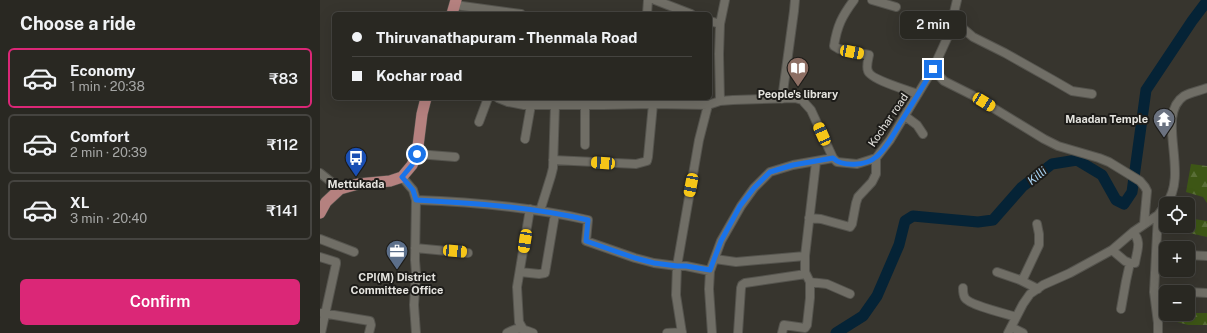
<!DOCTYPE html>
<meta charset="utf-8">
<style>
:root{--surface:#292822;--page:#31302a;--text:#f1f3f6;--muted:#a5a6a5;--line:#454440;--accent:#db2777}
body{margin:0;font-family:"Public Sans",sans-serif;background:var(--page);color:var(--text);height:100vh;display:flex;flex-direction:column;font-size:15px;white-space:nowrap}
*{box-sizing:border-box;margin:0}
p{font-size:13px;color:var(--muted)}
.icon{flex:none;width:22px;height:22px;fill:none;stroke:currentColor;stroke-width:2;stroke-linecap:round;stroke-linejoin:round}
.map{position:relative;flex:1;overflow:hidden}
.sheet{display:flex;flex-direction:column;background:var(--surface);width:320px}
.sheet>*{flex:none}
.top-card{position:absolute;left:12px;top:12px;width:380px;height:88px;border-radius:6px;box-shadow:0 4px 16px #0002,0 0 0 1px var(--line);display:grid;align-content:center;height:88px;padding:0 20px;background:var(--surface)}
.tools{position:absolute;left:839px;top:197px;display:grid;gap:8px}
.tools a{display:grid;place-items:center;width:36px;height:36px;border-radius:6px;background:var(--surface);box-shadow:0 4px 16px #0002,0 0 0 1px var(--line);font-size:20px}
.end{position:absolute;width:18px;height:18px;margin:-9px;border:5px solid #1a73e8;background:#fff;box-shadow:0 0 0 2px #fff}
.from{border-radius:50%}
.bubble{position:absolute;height:28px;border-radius:6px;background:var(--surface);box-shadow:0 4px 16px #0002,0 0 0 1px var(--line);font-size:13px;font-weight:600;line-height:28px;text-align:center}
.car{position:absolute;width:12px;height:24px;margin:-12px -6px;border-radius:5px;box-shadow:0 0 3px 1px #0007;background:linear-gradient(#f5c518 24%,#345 0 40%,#f5c518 0 76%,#345 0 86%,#f5c518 0)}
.top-card b{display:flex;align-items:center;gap:14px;height:38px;font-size:15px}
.top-card b+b{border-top:1px solid var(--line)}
.top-card i{width:10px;height:10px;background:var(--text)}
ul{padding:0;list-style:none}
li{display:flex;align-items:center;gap:12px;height:60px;margin:0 8px 6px;padding:0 12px;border:2px solid var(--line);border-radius:6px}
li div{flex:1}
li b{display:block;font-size:15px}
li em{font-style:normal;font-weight:600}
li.active{border-color:var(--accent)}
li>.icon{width:36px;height:36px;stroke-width:1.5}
h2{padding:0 20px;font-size:18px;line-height:48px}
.action{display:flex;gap:8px;margin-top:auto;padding:8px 20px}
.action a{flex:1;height:46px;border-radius:6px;background:var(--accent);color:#fff;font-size:16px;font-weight:600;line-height:46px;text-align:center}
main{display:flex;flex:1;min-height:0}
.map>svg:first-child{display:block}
.forest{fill:url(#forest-firs)}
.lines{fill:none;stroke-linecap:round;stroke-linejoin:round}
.river{stroke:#052336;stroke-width:11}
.minor-casing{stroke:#55544e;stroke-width:10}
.major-casing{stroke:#55544e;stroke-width:12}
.minor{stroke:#706e66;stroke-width:8}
.major{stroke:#b5817f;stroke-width:11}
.route{stroke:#1a73e8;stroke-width:5}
.labels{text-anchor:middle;stroke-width:4;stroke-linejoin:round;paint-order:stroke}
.poi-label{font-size:11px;font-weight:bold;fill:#e4e3de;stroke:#1d1c19}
.street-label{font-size:11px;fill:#e4e3de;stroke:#1d1c19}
.water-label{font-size:12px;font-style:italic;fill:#a7d1f1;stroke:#1d1c19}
</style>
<main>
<section class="sheet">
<h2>Choose a ride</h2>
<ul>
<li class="active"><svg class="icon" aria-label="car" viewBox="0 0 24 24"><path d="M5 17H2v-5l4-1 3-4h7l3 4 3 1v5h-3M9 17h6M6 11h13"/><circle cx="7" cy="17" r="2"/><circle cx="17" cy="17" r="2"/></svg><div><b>Economy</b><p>1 min · 20:38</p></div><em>₹83</em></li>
<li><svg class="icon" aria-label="car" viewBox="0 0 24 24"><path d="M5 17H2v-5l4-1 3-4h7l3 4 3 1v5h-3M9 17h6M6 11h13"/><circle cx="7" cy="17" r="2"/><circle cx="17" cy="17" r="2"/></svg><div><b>Comfort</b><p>2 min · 20:39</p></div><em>₹112</em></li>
<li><svg class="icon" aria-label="car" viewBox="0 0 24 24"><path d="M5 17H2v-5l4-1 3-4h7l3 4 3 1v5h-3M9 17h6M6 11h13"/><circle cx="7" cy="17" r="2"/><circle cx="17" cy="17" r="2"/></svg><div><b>XL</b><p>3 min · 20:40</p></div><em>₹141</em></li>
</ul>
<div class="action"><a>Confirm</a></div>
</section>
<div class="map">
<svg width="887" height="333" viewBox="0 0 887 333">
<defs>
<pattern id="forest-firs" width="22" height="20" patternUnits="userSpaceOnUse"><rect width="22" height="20" fill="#3d5615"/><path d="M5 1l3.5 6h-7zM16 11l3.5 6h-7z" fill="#596e37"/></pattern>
</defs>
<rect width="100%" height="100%" fill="#37352e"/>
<path class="forest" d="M 871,164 L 887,166 L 887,203 L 883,197 L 866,192 Z
M 868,218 L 887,221 L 887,237 L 843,227 L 846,223 L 846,226 L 868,226 Z
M 868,313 L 887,313 L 887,325 L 868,325 L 850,320 L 849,314 L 868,314 Z"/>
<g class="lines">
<path class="river" d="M 516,333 L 543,316 L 557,296 L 579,245 L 585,221 L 593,216 L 658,222 L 673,220 L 702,187 L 732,164 L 757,160 L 782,175 L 796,200 L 804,204 L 812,192 L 826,90 L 872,21 L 887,1"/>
<g class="minor-casing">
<path id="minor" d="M 335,0 L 371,14
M 534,0 C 522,16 517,26 514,46 L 519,49 L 549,55 C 548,60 546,67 548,71 C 550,79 589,91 598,94
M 552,0 L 576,7
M 135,5 L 201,14
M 327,14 L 328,0
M 632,19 L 653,37 L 685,53 L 733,80 L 752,91 L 772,94
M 390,21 L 400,24
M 613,69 L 624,81 L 652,95 L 724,139 L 738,146 L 779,158 L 789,162 L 820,181 L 825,187 L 827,191 L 824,224
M 178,98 L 188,102 L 204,105 L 283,105 L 333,104 L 388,105 L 400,101 L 413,100 L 475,98 L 482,100 L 491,110 L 513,158 L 517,162 L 537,164 L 556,158 L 570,140 L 613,69 L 629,34 L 637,0
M 462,99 L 474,11 L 475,0
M 400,101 L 399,54 L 400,24 L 405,0
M 265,105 L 265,145
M 585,116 L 597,125 L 603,134
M 159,122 L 168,98
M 205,139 L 211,105
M 97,154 L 135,157
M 233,160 L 316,164 L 327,161 L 328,157 L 333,104
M 496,162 L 485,256 L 485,272 L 490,282 L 507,284 L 530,294
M 0,173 L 20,189
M 82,177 L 93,190 L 96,200 L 95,260 L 96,273 L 94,305 L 96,333
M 96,200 C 154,202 211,207 268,220 L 266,241 L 315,258 L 334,263 L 357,266 L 366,266 L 390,271
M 846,204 C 870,174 835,115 864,96 C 871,92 879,91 887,88
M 220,211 L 231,176 L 233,168 L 235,105
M 489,218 L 501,219 L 530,227 L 532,224 L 536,203 L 538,197 L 552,182 L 556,174 L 556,158
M 0,239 L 34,252
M 95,248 L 148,253
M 792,250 L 805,261 L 810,263 L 806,281 L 801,309
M 836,253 L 846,253
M 868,255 L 887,256
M 0,257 L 16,262 L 16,264 L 1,333
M 395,259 L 416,262 L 485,256
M 810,263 L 815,263 C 817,250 822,242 813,232
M 200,272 L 219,274 L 225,273 L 235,214
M 677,272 L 700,280 L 718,289
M 702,281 L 719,245 L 719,234 L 717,224
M 643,288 C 643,291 643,295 645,298 C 649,305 687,314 696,317
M 834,292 L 865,292
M 868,292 L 887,293
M 2,313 L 50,321 L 51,325 L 49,333
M 691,327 L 703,333
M 203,329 L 199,322 L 197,287 L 210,209
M 187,333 C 197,327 202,328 213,333
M 347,333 L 362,332
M 362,333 L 356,295 L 357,266 L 379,140 L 388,105
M 392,333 L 389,289 L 390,271 L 401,241 L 421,206 L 434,188 L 450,172 L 473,165 L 513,158
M 418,333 L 421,288 L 422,285 L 425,283 L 486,274
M 462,333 L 464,325 L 485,328 L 487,325 L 490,298 L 490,282
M 688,333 L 703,304 L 710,294 L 723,285 L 750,273 L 792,250 L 813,232 L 838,215
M 838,333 L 838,323 L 834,292 L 837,234 L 838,215 L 846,204"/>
</g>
<g class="major-casing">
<path id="major" d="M 132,14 L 136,0
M 0,213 L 6,202 L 20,189 L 38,184 L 70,181 L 82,177 L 92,165 L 97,154 L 102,114 L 106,98"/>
</g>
<use href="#minor" class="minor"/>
<use href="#major" class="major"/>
</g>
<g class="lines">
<path class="route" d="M 97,154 L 92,165 L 82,177 L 93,190 L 96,200 C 154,203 211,207 268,220 L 266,241 L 315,258 L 334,263 L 357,266 L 366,266 L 390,270 L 401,241 L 420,206 L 434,188 L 450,172 L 473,165 L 513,158 C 522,167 546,166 556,157 C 565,150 574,134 579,125 C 591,106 602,88 613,69"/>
</g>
<defs>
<g id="library-pin" transform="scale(1.15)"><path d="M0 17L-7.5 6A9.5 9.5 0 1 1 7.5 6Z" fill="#8d6e63" stroke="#1d1c19"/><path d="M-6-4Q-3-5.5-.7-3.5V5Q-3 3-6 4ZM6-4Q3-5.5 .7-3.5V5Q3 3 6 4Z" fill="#fff"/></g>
<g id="temple-pin" transform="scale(1.15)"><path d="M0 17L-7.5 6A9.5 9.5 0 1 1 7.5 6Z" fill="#6b7280" stroke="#1d1c19"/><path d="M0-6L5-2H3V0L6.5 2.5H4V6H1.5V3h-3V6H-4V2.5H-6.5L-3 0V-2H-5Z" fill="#fff"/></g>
<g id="bus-pin" transform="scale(1.15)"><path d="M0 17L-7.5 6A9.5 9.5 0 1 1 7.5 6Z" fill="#1a4fb4" stroke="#1d1c19"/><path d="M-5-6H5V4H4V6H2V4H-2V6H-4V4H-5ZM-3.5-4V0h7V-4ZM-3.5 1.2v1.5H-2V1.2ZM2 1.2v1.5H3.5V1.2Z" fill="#fff"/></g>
<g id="office-pin" transform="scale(1.15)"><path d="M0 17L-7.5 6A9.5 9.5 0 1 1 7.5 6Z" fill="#5c6f8a" stroke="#1d1c19"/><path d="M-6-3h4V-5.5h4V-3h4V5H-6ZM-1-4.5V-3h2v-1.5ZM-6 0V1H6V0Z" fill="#fff"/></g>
</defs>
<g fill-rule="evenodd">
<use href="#library-pin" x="478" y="68"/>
<use href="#temple-pin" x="844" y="119"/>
<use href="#bus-pin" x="36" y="158"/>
<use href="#office-pin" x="77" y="251"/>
</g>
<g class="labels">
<g class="poi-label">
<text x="478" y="98">People's library</text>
<text x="828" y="123" text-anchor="end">Maadan Temple</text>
<text x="36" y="188">Mettukada</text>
<text x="77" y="281">CPI(M) District<tspan x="77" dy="13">Committee Office</tspan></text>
</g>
<g class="street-label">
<text transform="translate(568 120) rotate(-56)" y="4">Kochar road</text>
</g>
<g class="water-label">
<text transform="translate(717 176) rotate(-39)" y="4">Killi</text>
</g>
</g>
</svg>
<div class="tools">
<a><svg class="icon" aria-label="locate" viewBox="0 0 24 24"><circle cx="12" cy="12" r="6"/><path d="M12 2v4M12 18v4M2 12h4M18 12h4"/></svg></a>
<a>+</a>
<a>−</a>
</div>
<i class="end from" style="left:97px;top:154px"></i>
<i class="end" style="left:613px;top:69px"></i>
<div class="bubble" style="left:580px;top:11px;width:66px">2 min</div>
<i class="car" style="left:532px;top:52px;rotate:101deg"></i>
<i class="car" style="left:664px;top:102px;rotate:121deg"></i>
<i class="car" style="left:502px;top:134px;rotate:336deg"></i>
<i class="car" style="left:283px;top:163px;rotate:274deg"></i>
<i class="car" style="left:371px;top:185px;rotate:191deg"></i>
<i class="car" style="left:205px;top:241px;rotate:189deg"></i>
<i class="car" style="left:135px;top:251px;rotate:95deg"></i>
<div class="top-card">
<b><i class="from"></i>Thiruvanathapuram - Thenmala Road</b>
<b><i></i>Kochar road</b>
</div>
</div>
</main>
